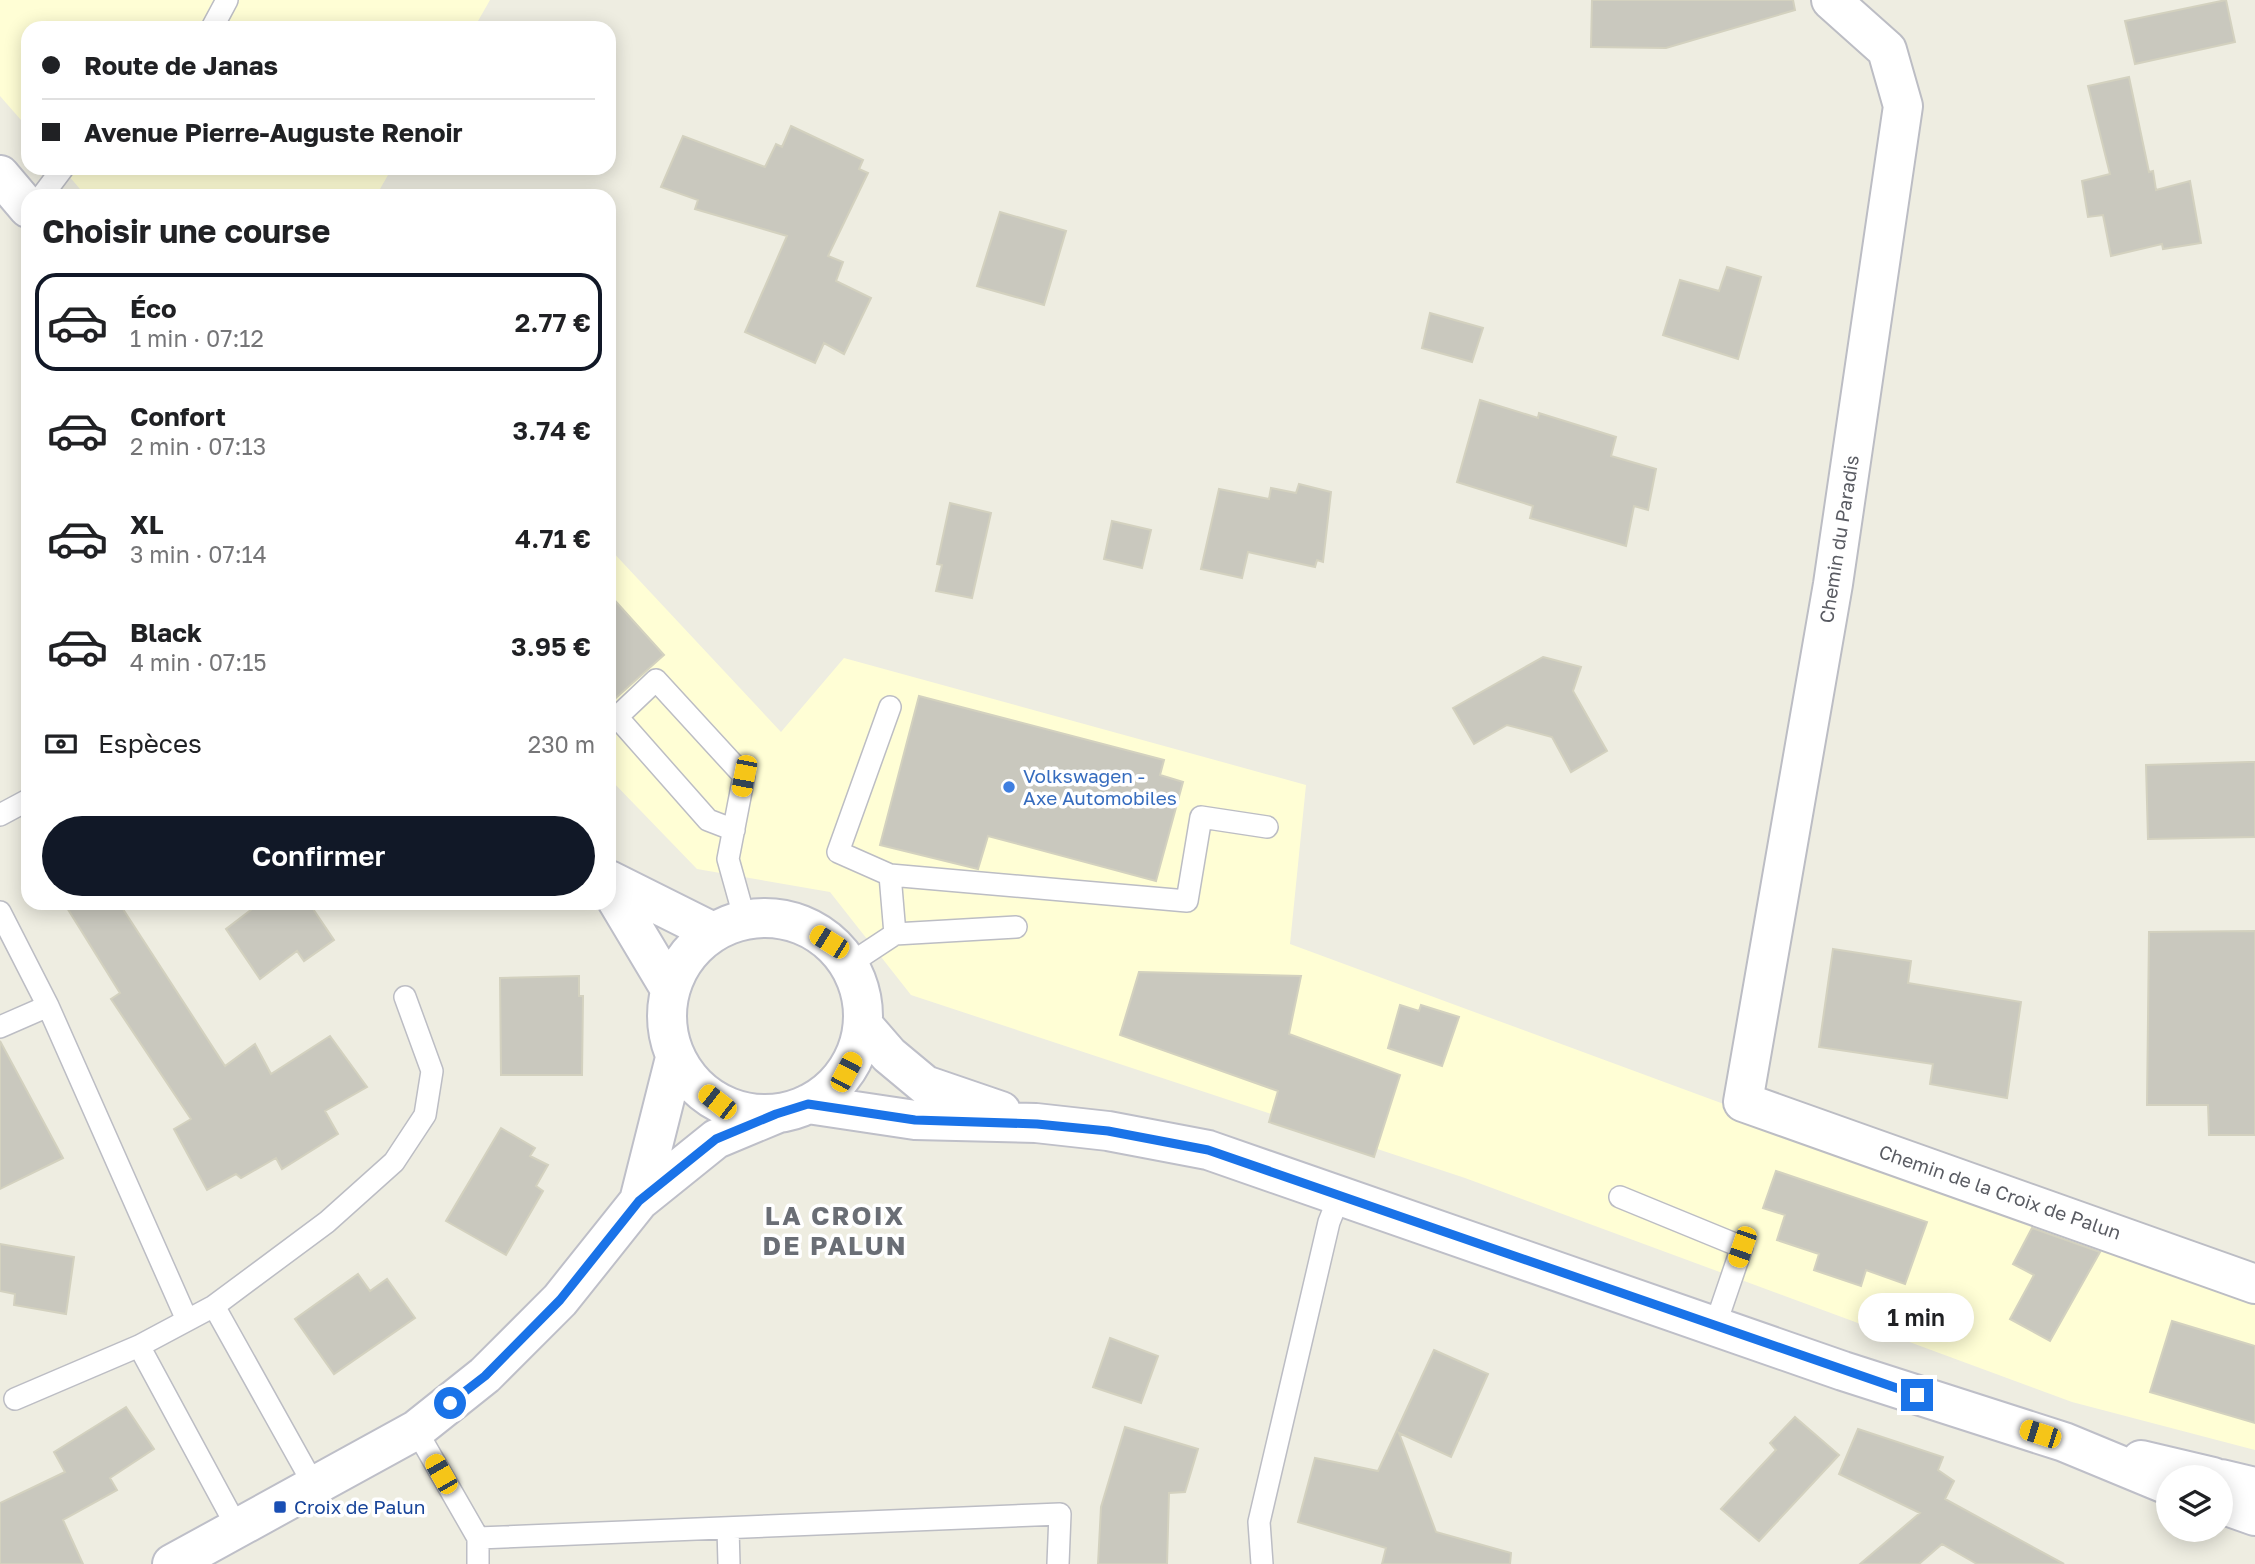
<!DOCTYPE html>
<html lang="fr">
<meta charset="utf-8">
<style>
:root{--surface:#fff;--page:#f2f2f2;--text:#202124;--muted:#757577;--line:#e0e0e0;--accent:#111827}
body{margin:0;font-family:"Golos Text",sans-serif;background:var(--page);color:var(--text);height:100vh;display:flex;flex-direction:column;font-size:26px;white-space:nowrap}
*{box-sizing:border-box;margin:0}
p{font-size:23px;color:var(--muted)}
.icon{flex:none;width:38px;height:38px;fill:none;stroke:currentColor;stroke-width:2;stroke-linecap:round;stroke-linejoin:round}
.map{position:relative;flex:1;overflow:hidden}
.drawer{position:absolute;left:21px;top:189px;width:595px;height:721px;display:flex;flex-direction:column;background:var(--surface);border-radius:21px;box-shadow:0 4px 18px #0003}
.drawer>*{flex:none}
.guide{position:absolute;left:21px;top:21px;width:595px;height:154px;border-radius:21px;box-shadow:0 4px 18px #0003;display:grid;align-content:center;height:154px;padding:0 21px;background:var(--surface)}
.controls{position:absolute;left:2156px;top:1465px;display:grid;gap:14px}
.controls a{display:grid;place-items:center;width:77px;height:77px;border-radius:50%;background:var(--surface);box-shadow:0 4px 18px #0003;font-size:35px}
.end{position:absolute;width:32px;height:32px;margin:-16px;border:9px solid #1a73e8;background:#fff;box-shadow:0 0 0 4px #fff}
.from{border-radius:50%}
.bubble{position:absolute;height:49px;border-radius:24px;background:var(--surface);box-shadow:0 4px 18px #0003;font-size:23px;font-weight:600;line-height:49px;text-align:center}
.car{position:absolute;width:21px;height:42px;margin:-21px -10px;border-radius:9px;box-shadow:0 0 5px 2px #0007;background:linear-gradient(#f5c518 24%,#345 0 40%,#f5c518 0 76%,#345 0 86%,#f5c518 0)}
.guide b{display:flex;align-items:center;gap:24px;height:66px;font-size:26px}
.guide b+b{border-top:2px solid var(--line)}
.guide i{width:18px;height:18px;background:var(--text)}
ul{padding:0;list-style:none}
li{display:flex;align-items:center;gap:21px;height:98px;margin:0 14px 10px;padding:0 7px;border:4px solid transparent;border-radius:21px}
li div{flex:1}
li b{display:block;font-size:26px}
li em{font-style:normal;font-weight:600}
li.current{border-color:var(--accent)}
li>.icon{width:63px;height:63px;stroke-width:1.5}
h2{padding:0 21px;font-size:32px;line-height:84px}
.pay{display:flex;align-items:center;gap:18px;height:77px;padding:0 21px;font-size:26px}
.pay p{margin-inline-start:auto}
.button{display:flex;gap:14px;margin-top:auto;padding:14px 21px}
.button a{flex:1;height:80px;border-radius:42px;background:var(--accent);color:#fff;font-size:28px;font-weight:600;line-height:80px;text-align:center}
.map>svg:first-child{display:block}
.commercial{fill:#fffed5}
.building{fill:#c9c8be;stroke:#d3d1bf;stroke-width:2}
.lines{fill:none;stroke-linecap:round;stroke-linejoin:round}
.lane-casing{stroke:#bcbdc4;stroke-width:24}
.street-casing{stroke:#bcbdc4;stroke-width:42}
.secondary-casing{stroke:#bebfc8;stroke-width:42}
.lane{stroke:#fff;stroke-width:21}
.street{stroke:#fff;stroke-width:38}
.secondary{stroke:#fff;stroke-width:38}
.route{stroke:#1a73e8;stroke-width:9}
.shop-dot{fill:#3f7fe0;stroke:#fff;stroke-width:2.5}
.transit-dot{fill:#1a4fb4;stroke:#fff;stroke-width:2.5}
.labels{text-anchor:middle;stroke-width:7;stroke-linejoin:round;paint-order:stroke}
.street-label{font-size:19px;fill:#5a5c63;stroke:#fff}
.shop-label{font-size:19px;fill:#366cbe;stroke:#fff;text-anchor:start}
.transit-label{font-size:19px;fill:#164399;stroke:#fff;text-anchor:start}
.district-label{font-size:26px;font-weight:bold;letter-spacing:2px;fill:#6a6e75;stroke:#fff}
</style>
<div class="map">
<svg width="2255" height="1564" viewBox="0 0 2255 1564">
<rect width="100%" height="100%" fill="#eeede1"/>
<path class="commercial" d="M 0,0 L 490,0 L 474,28 L 28,28 L 28,128 L 0,96 Z
M 62,168 L 392,168 L 376,196 L 86,196 Z
M 609,548 L 781,732 L 844,658 L 1306,785 L 1290,944 L 2255,1300 L 2255,1450 L 2072,1402 L 1465,1178 L 911,995 L 830,892 L 697,869 L 609,778 Z"/>
<path class="building" d="M 1592,0 L 1793,0 L 1795,10 L 1666,48 L 1591,47 Z
M 2226,0 L 2235,42 L 2135,64 L 2125,21 Z
M 2129,77 L 2149,172 L 2153,171 L 2156,190 L 2190,181 L 2201,243 L 2163,249 L 2162,244 L 2111,256 L 2103,215 L 2088,217 L 2082,181 L 2110,174 L 2088,86 Z
M 791,126 L 863,160 L 859,169 L 868,173 L 828,256 L 843,262 L 836,281 L 871,298 L 844,354 L 824,343 L 815,363 L 745,332 L 787,236 L 695,209 L 698,200 L 661,187 L 683,136 L 765,167 L 776,144 L 782,147 Z
M 1000,212 L 1066,231 L 1044,305 L 977,286 Z
M 1727,267 L 1761,277 L 1738,359 L 1663,335 L 1680,280 L 1719,291 Z
M 1430,313 L 1483,328 L 1472,362 L 1422,348 Z
M 1480,400 L 1538,418 L 1539,413 L 1616,437 L 1611,456 L 1656,469 L 1648,510 L 1634,506 L 1626,546 L 1530,518 L 1533,506 L 1457,482 Z
M 1299,484 L 1331,492 L 1323,562 L 1317,560 L 1315,567 L 1248,552 L 1242,578 L 1201,569 L 1219,489 L 1269,499 L 1271,488 L 1296,493 Z
M 950,503 L 991,513 L 972,598 L 936,591 L 942,565 L 937,564 Z
M 1112,521 L 1151,530 L 1142,568 L 1104,559 Z
M 609,594 L 664,655 L 609,704 Z
M 1543,657 L 1581,667 L 1573,691 L 1607,751 L 1571,772 L 1552,737 L 1507,725 L 1474,744 L 1453,708 Z
M 919,696 L 1164,760 L 1160,775 L 1183,782 L 1156,881 L 988,836 L 978,869 L 880,845 Z
M 2249,762 L 2255,762 L 2255,837 L 2148,839 L 2146,765 Z
M 64,903 L 119,903 L 225,1066 L 255,1044 L 271,1074 L 330,1036 L 367,1087 L 325,1111 L 338,1134 L 282,1169 L 276,1158 L 241,1178 L 236,1174 L 207,1190 L 174,1129 L 191,1119 L 111,999 L 120,993 Z
M 260,903 L 309,903 L 334,940 L 304,961 L 297,951 L 260,979 L 226,929 Z
M 2255,931 L 2255,1135 L 2209,1135 L 2208,1105 L 2147,1105 L 2149,932 Z
M 1833,949 L 1911,961 L 1908,983 L 2021,1002 L 2007,1098 L 1930,1084 L 1933,1064 L 1819,1047 Z
M 1139,972 L 1301,976 L 1289,1034 L 1400,1075 L 1374,1157 L 1269,1122 L 1278,1091 L 1120,1035 Z
M 579,976 L 579,996 L 583,996 L 582,1075 L 501,1075 L 500,978 Z
M 1400,1005 L 1419,1011 L 1421,1005 L 1459,1017 L 1442,1066 L 1388,1048 Z
M 0,1041 L 63,1158 L 0,1189 Z
M 501,1128 L 535,1148 L 530,1156 L 548,1165 L 536,1186 L 543,1191 L 506,1255 L 446,1221 Z
M 1776,1171 L 1927,1222 L 1905,1284 L 1866,1270 L 1861,1286 L 1814,1270 L 1819,1254 L 1777,1240 L 1785,1215 L 1763,1208 Z
M 2032,1228 L 2100,1252 L 2050,1341 L 2010,1319 L 2034,1275 L 2013,1264 Z
M 0,1244 L 74,1257 L 66,1314 L 14,1305 L 15,1294 L 0,1291 Z
M 358,1274 L 370,1291 L 387,1279 L 415,1318 L 334,1374 L 295,1319 Z
M 2172,1321 L 2255,1346 L 2255,1423 L 2150,1392 Z
M 1110,1338 L 1158,1356 L 1141,1403 L 1093,1387 Z
M 1434,1350 L 1488,1374 L 1451,1457 L 1399,1433 L 1436,1532 L 1511,1553 L 1510,1564 L 1382,1564 L 1386,1548 L 1298,1522 L 1315,1458 L 1378,1471 Z
M 126,1407 L 154,1449 L 110,1478 L 117,1490 L 63,1520 L 83,1564 L 0,1564 L 0,1503 L 65,1472 L 54,1452 Z
M 1795,1417 L 1839,1455 L 1759,1541 L 1721,1509 L 1776,1450 L 1770,1443 Z
M 1125,1427 L 1198,1449 L 1185,1492 L 1169,1493 L 1167,1564 L 1098,1564 L 1101,1507 Z
M 1858,1429 L 1943,1457 L 1938,1470 L 1954,1481 L 1945,1499 L 2064,1564 L 1977,1564 L 1942,1544 L 1919,1564 L 1860,1564 L 1920,1513 L 1839,1474 Z"/>
<g class="lines">
<g class="lane-casing">
<path id="lane" d="M 212,28 L 227,0
M 42,196 L 63,168
M 890,707 L 838,852 L 890,875 L 895,934
M 0,815 L 28,800
M 734,830 L 708,820 L 617,717 L 656,680 L 744,776 L 728,859 L 745,920
M 890,875 L 1187,901 L 1201,817 L 1267,827
M 0,912 L 48,1006 L 187,1320
M 848,965 L 895,934 L 1016,927
M 0,1027 L 48,1006
M 1620,1197 L 1742,1247 L 1715,1326
M 214,1306 L 315,1487
M 139,1346 L 238,1529
M 15,1399 L 139,1346 L 214,1306 L 327,1222 L 394,1162 L 425,1115 L 432,1071 L 405,997
M 416,1430 L 478,1538 L 1060,1514 L 1058,1564
M 728,1528 L 729,1564
M 478,1538 L 478,1564
M 1262,1564 L 1259,1522 L 1329,1222 L 1339,1197"/>
</g>
<g class="street-casing">
<path id="street" d="M 1831,0 L 1887,50 L 1903,106 L 1833,584 L 1743,1102 L 2255,1284"/>
</g>
<g class="secondary-casing">
<path id="secondary" d="M 0,175 L 28,208
M 609,880 L 713,932
M 609,887 L 670,989
M667 1016a98 98 0 1 1 196 0a98 98 0 1 1-196 0Z
M 863,1025 L 889,1055 L 925,1085 L 1001,1111
M 808,1104 L 915,1120 L 1036,1123 L 1108,1131 L 1208,1150 L 1843,1371 L 2064,1442 L 2168,1485
M 639,1201 L 675,1058
M 2141,1460 L 2213,1477
M 2221,1479 L 2255,1487
M 2221,1504 L 2255,1516
M 172,1564 L 416,1430 L 485,1375 L 560,1300 L 639,1201 L 716,1139 L 776,1114"/>
</g>
<use href="#lane" class="lane"/>
<use href="#street" class="street"/>
<use href="#secondary" class="secondary"/>
</g>
<g class="lines">
<path class="route" d="M 450,1403 L 485,1376 L 560,1300 L 639,1201 L 716,1139 L 776,1114 L 808,1104 L 915,1120 L 1037,1124 L 1108,1131 L 1208,1150 L 1917,1395"/>
</g>
<circle class="shop-dot" cx="1009" cy="787" r="7"/>
<rect class="transit-dot" x="273" y="1500" width="14" height="14" rx="3.5"/>
<g class="labels">
<g class="street-label">
<text transform="translate(1839 539) rotate(-81)" y="7">Chemin du Paradis</text>
<text transform="translate(2000 1192) rotate(19)" y="7">Chemin de la Croix de Palun</text>
</g>
<g class="shop-label">
<text x="1023" y="783">Volkswagen -<tspan x="1023" dy="22">Axe Automobiles</tspan></text>
</g>
<g class="transit-label">
<text x="294" y="1514">Croix de Palun</text>
</g>
<g class="district-label">
<text x="835" y="1225">LA CROIX<tspan x="835" dy="30">DE PALUN</tspan></text>
</g>
</g>
</svg>
<div class="controls">
<a><svg class="icon" aria-label="layers" viewBox="0 0 24 24"><path d="M12 4l9 5-9 5-9-5zM3 14l9 5 9-5"/></svg></a>
</div>
<i class="end from" style="left:450px;top:1403px"></i>
<i class="end" style="left:1917px;top:1395px"></i>
<div class="bubble" style="left:1858px;top:1293px;width:116px">1 min</div>
<i class="car" style="left:744px;top:776px;rotate:191deg"></i>
<i class="car" style="left:829px;top:942px;rotate:302deg"></i>
<i class="car" style="left:846px;top:1072px;rotate:28deg"></i>
<i class="car" style="left:717px;top:1102px;rotate:308deg"></i>
<i class="car" style="left:1742px;top:1247px;rotate:199deg"></i>
<i class="car" style="left:2040px;top:1434px;rotate:288deg"></i>
<i class="car" style="left:441px;top:1474px;rotate:330deg"></i>
<div class="guide">
<b><i class="from"></i>Route de Janas</b>
<b><i></i>Avenue Pierre-Auguste Renoir</b>
</div>
<section class="drawer">
<h2>Choisir une course</h2>
<ul>
<li class="current"><svg class="icon" aria-label="car" viewBox="0 0 24 24"><path d="M5 17H2v-5l4-1 3-4h7l3 4 3 1v5h-3M9 17h6M6 11h13"/><circle cx="7" cy="17" r="2"/><circle cx="17" cy="17" r="2"/></svg><div><b>Éco</b><p>1 min · 07:12</p></div><em>2.77 €</em></li>
<li><svg class="icon" aria-label="car" viewBox="0 0 24 24"><path d="M5 17H2v-5l4-1 3-4h7l3 4 3 1v5h-3M9 17h6M6 11h13"/><circle cx="7" cy="17" r="2"/><circle cx="17" cy="17" r="2"/></svg><div><b>Confort</b><p>2 min · 07:13</p></div><em>3.74 €</em></li>
<li><svg class="icon" aria-label="car" viewBox="0 0 24 24"><path d="M5 17H2v-5l4-1 3-4h7l3 4 3 1v5h-3M9 17h6M6 11h13"/><circle cx="7" cy="17" r="2"/><circle cx="17" cy="17" r="2"/></svg><div><b>XL</b><p>3 min · 07:14</p></div><em>4.71 €</em></li>
<li><svg class="icon" aria-label="car" viewBox="0 0 24 24"><path d="M5 17H2v-5l4-1 3-4h7l3 4 3 1v5h-3M9 17h6M6 11h13"/><circle cx="7" cy="17" r="2"/><circle cx="17" cy="17" r="2"/></svg><div><b>Black</b><p>4 min · 07:15</p></div><em>3.95 €</em></li>
</ul>
<div class="pay"><svg class="icon" aria-label="cash" viewBox="0 0 24 24"><path d="M3 7h18v10H3z"/><circle cx="12" cy="12" r="2"/></svg>Espèces<p>230 m</p></div>
<div class="button"><a>Confirmer</a></div>
</section>
</div>
